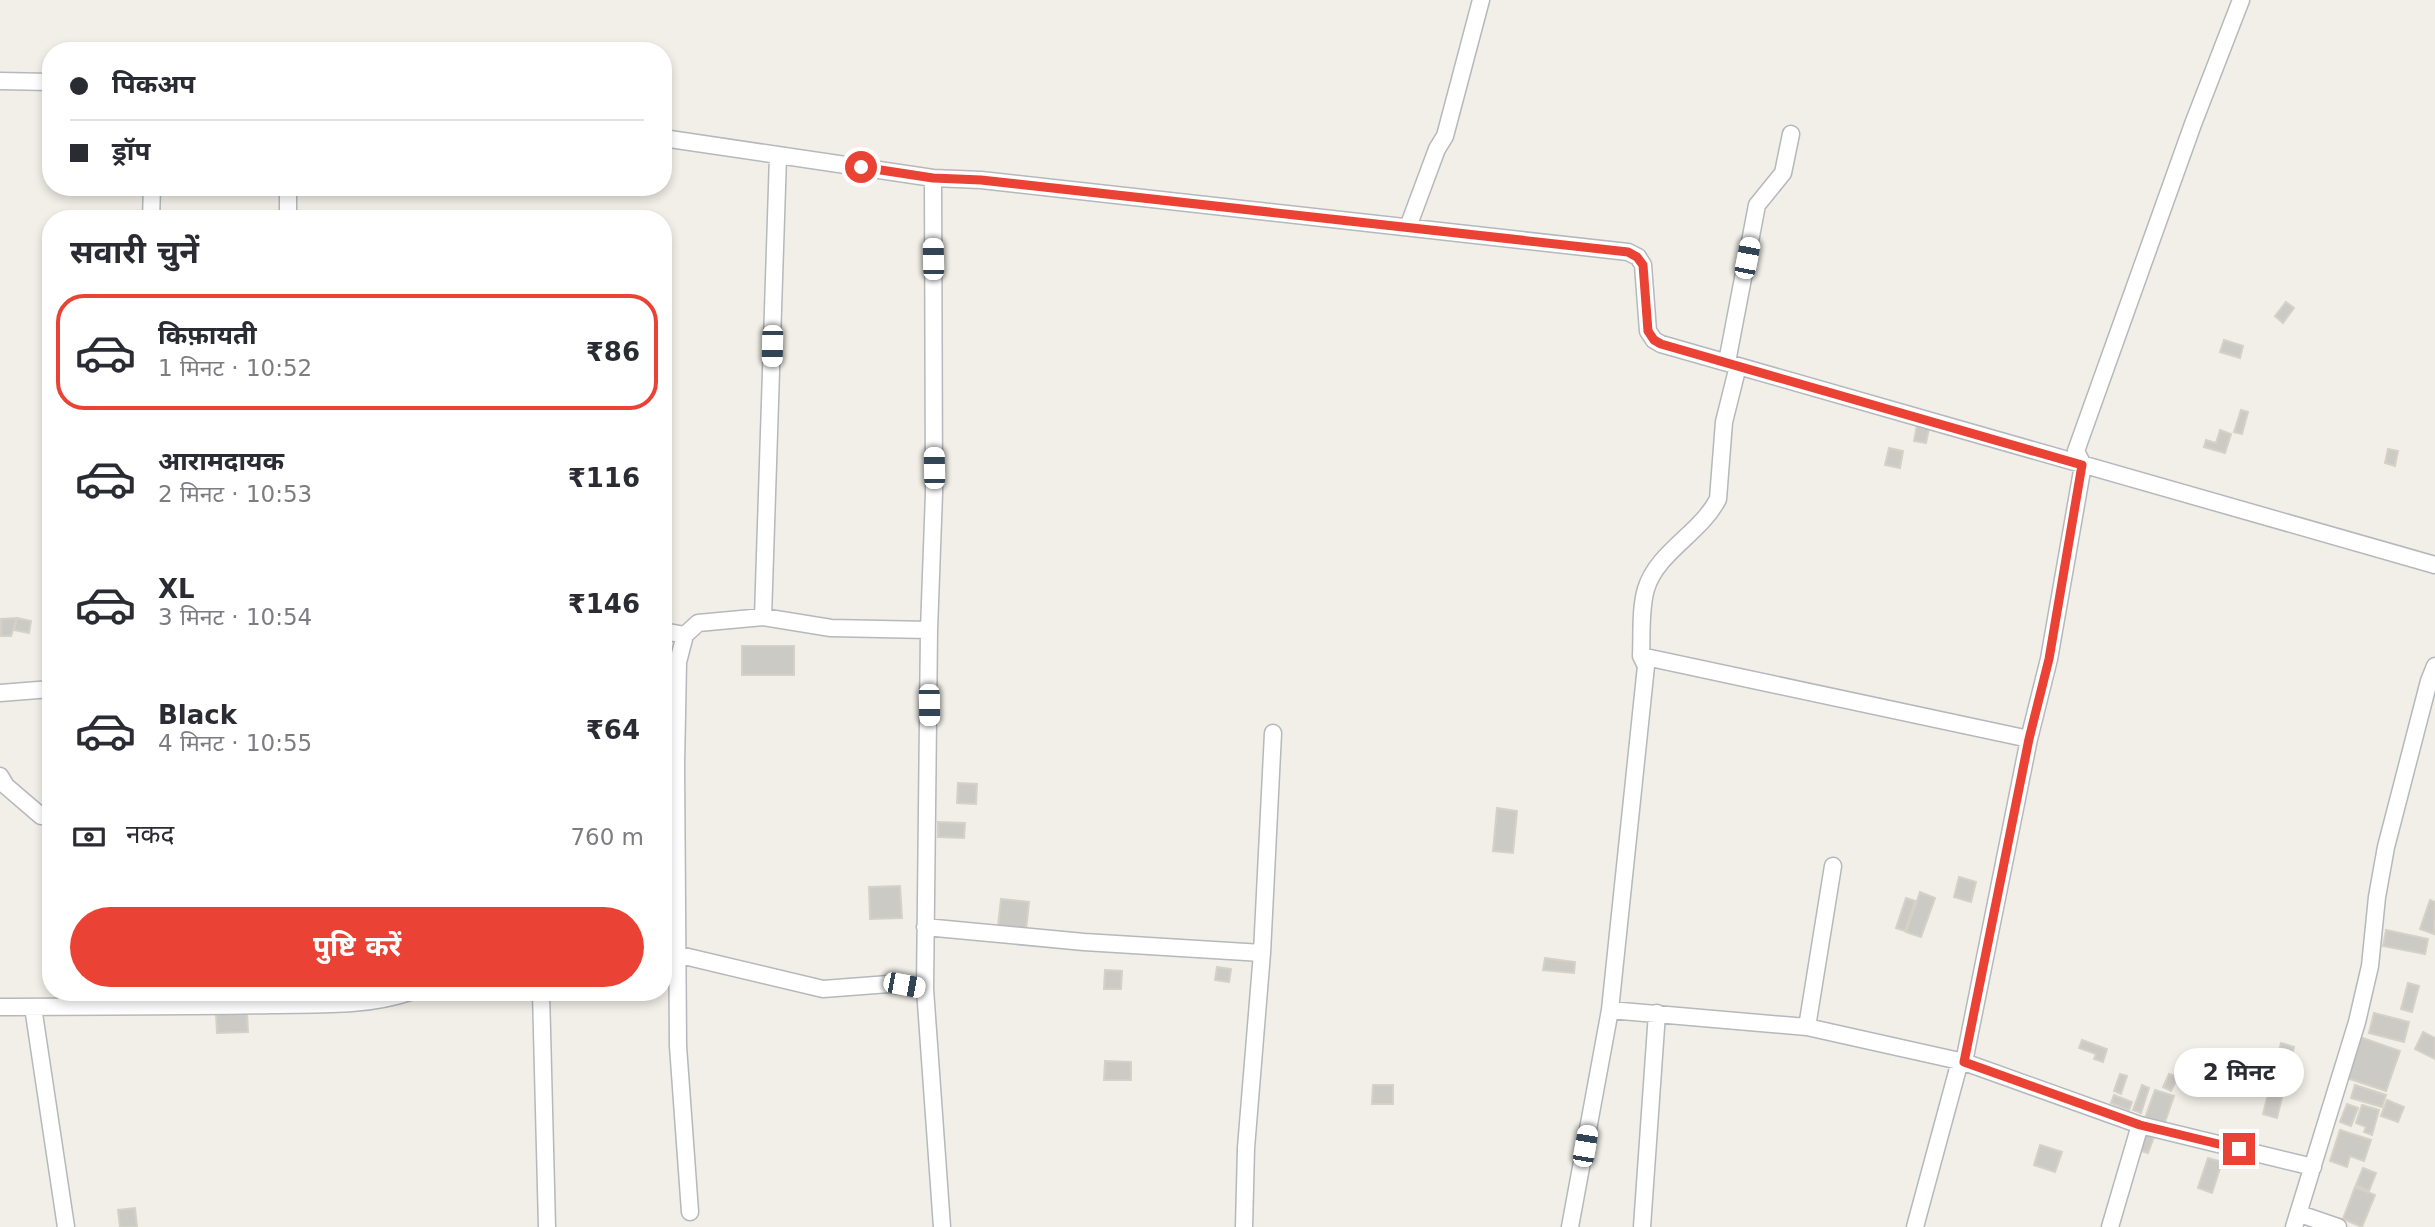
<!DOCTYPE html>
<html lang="hi">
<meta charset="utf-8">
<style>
:root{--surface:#fff;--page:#f7f7f7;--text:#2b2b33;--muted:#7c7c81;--line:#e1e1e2;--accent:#ea4335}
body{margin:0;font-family:"DejaVu Sans","Noto Sans Devanagari",sans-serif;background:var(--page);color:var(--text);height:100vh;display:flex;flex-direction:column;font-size:26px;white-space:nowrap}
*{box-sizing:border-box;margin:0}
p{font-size:23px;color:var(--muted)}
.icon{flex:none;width:38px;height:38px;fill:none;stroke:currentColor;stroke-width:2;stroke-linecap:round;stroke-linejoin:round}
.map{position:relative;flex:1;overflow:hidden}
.panel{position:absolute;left:42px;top:210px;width:630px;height:791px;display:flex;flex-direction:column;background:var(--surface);border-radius:28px;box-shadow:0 4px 10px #0003}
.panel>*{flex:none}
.hud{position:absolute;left:42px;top:42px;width:630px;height:154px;border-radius:28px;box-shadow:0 4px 10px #0003;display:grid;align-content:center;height:154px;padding:0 28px;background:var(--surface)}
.end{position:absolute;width:32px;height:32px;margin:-16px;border:9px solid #ea4335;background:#fff;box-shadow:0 0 0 4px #fff}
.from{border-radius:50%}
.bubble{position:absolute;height:49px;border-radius:24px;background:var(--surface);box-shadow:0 4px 10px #0003;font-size:23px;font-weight:700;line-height:49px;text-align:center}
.car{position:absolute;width:21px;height:42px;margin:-21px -10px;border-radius:9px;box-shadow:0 0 5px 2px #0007;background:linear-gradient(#fff 24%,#345 0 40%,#fff 0 76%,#345 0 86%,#fff 0)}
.hud b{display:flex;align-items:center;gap:24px;height:66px;font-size:26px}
.hud b+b{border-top:2px solid var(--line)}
.hud i{width:18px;height:18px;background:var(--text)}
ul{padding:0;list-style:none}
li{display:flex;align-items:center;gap:21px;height:116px;margin:0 14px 10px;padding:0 14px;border:4px solid transparent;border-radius:28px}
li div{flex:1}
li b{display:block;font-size:26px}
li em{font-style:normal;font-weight:700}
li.active{border-color:var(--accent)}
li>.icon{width:63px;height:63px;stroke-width:1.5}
h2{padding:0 28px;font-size:32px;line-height:84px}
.pay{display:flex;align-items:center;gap:18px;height:77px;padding:0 28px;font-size:26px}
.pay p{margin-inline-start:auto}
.button{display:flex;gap:14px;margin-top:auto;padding:14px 28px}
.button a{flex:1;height:80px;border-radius:42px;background:var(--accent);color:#fff;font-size:28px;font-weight:700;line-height:80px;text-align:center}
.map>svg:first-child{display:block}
.building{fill:#cccac5;stroke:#d6d1c6;stroke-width:2}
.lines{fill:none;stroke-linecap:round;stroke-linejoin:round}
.street-casing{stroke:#b5b8bc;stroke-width:19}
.street{stroke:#fff;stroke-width:16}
.route{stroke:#ea4335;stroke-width:9}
</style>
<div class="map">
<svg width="2435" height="1227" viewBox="0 0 2435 1227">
<rect width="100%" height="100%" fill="#f1efe8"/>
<path class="building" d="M 2286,302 L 2294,308 L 2283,323 L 2275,316 Z
M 2224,340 L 2243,346 L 2240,358 L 2220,352 Z
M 2241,410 L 2248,412 L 2242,434 L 2234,432 Z
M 1917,425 L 1929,428 L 1926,443 L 1914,441 Z
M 2220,430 L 2231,434 L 2225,453 L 2204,447 L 2206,440 L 2216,443 Z
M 1889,448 L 1903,451 L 1900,468 L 1885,465 Z
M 2388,449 L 2398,451 L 2395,466 L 2385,463 Z
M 17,618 L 11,636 L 1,636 L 1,619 Z
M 17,618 L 31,621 L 29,633 L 14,630 Z
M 742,646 L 794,646 L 794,675 L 742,675 Z
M 958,783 L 977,784 L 976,804 L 957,803 Z
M 1497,808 L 1517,811 L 1513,853 L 1493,851 Z
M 938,822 L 965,823 L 964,838 L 938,837 Z
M 1959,877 L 1976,882 L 1971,902 L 1954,897 Z
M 900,886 L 902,918 L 870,919 L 869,887 Z
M 1920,892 L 1935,898 L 1921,937 L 1906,932 Z
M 1906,898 L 1915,901 L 1905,931 L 1896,928 Z
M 1001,899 L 1029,902 L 1026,930 L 998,926 Z
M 2430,900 L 2435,902 L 2434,934 L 2420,929 Z
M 2386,930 L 2428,939 L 2425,954 L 2383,946 Z
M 1545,958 L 1575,962 L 1574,973 L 1543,970 Z
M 1217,967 L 1231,969 L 1229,982 L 1215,980 Z
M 1105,970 L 1122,971 L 1121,989 L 1104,989 Z
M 2408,983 L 2419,986 L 2412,1012 L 2401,1009 Z
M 247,1012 L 248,1032 L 217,1033 L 216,1013 Z
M 2374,1013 L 2409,1022 L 2404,1042 L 2369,1033 Z
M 2423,1032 L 2435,1038 L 2435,1059 L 2415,1049 Z
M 2360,1037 L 2400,1051 L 2386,1091 L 2347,1078 Z
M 2082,1040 L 2107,1049 L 2103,1062 L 2094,1059 L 2096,1054 L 2079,1048 Z
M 2281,1043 L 2294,1047 L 2277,1118 L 2263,1114 Z
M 1105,1061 L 1131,1062 L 1131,1080 L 1104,1080 Z
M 2120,1074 L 2127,1076 L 2121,1094 L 2114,1091 Z
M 2169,1074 L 2178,1077 L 2171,1091 L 2163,1087 Z
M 1373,1085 L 1393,1085 L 1393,1104 L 1372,1104 Z
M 2142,1085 L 2149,1088 L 2141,1113 L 2133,1110 Z
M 2355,1085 L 2386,1095 L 2382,1107 L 2351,1098 Z
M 2155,1090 L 2174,1096 L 2163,1128 L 2144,1121 Z
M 2114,1095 L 2132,1102 L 2129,1110 L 2111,1103 Z
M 2387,1100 L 2404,1107 L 2398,1122 L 2381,1116 Z
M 2347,1104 L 2358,1108 L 2351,1126 L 2340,1122 Z
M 2362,1105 L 2379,1110 L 2372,1135 L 2364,1132 L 2366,1127 L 2356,1123 Z
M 2146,1128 L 2156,1131 L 2148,1153 L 2138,1150 Z
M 2340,1130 L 2371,1140 L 2364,1161 L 2350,1156 L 2347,1167 L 2330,1161 Z
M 2040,1145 L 2062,1152 L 2055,1172 L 2034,1165 Z
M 2208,1158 L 2222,1162 L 2212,1193 L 2198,1188 Z
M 2363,1168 L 2376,1173 L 2369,1191 L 2356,1185 Z
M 2355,1187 L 2375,1195 L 2362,1227 L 2343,1219 Z
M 135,1208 L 137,1227 L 120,1227 L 118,1210 Z"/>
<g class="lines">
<g class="street-casing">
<path id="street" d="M 0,81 L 51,82
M 663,138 L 933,178 L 981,180 L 1628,252 L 1638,257 L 1643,265 L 1648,331 L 1654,340 L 1661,344 L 2435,565
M 933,178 L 934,493 L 929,630 L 925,989 L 942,1227
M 288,187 L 288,219
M 151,219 L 152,187
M 1408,227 L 1437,149 L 1445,136 L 1481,0
M 1727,362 L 1757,205 L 1783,173 L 1791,134
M 1738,366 L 1724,422 L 1718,499 C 1701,533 1657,552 1646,589 C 1640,609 1642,635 1641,656 L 2029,739
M 763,617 L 778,156
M 663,631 L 685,635
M 0,693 L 51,689
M 0,776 L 6,786 L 41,816
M 925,927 L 1084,942 L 1262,953
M 663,951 L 823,989 L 889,984 L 925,989
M 541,992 L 547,1227
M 0,1007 C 91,1006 181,1007 272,1005 C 317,1004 366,1007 410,992
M 33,1007 L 66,1227
M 1610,1010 L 1646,666 L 1641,656
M 1807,1027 L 1833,866
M 1964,1062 L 2029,739 L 2049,659 L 2083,465 L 2076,451 L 2193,124 L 2241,0
M 690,1212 L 678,1046 L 676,765 L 678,662 L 685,635 L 698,623 L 763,617 L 831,628 L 929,630
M 2300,1214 L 2338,1227
M 1244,1227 L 1246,1148 L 1262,953 L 1273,733
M 1570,1227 L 1610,1010 L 1807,1027 L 1964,1062 L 2140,1125 L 2313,1167
M 1642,1227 L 1657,1013
M 1915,1227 L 1960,1061
M 2110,1227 L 2140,1125
M 2294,1227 L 2357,1022 L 2370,966 L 2377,897 L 2386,847 L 2429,681 L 2435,666"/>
</g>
<use href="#street" class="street"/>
</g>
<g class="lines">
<path class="route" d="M 861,167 L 933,178 L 981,180 L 1628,252 L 1637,257 L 1643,265 L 1648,331 L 1654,340 L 1661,344 L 2082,465 L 2049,659 L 2029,739 L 1964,1062 L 2140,1125 L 2239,1149"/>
</g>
</svg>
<i class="end from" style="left:861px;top:167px"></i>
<i class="end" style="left:2239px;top:1149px"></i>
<div class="bubble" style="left:2174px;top:1048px;width:130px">2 मिनट</div>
<i class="car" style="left:1747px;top:258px;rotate:11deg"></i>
<i class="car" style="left:933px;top:259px;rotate:359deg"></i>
<i class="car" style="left:772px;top:346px;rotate:181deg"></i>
<i class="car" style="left:934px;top:468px;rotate:359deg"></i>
<i class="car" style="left:929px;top:705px;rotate:179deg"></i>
<i class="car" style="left:904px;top:985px;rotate:101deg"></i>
<i class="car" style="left:1585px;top:1146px;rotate:10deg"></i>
<div class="hud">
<b><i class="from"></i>पिकअप</b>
<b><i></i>ड्रॉप</b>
</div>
<section class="panel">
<h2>सवारी चुनें</h2>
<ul>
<li class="active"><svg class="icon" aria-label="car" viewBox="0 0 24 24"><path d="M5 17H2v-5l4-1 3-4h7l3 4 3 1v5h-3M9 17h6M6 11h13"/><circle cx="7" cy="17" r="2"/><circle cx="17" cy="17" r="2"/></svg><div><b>किफ़ायती</b><p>1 मिनट · 10:52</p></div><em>₹86</em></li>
<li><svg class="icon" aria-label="car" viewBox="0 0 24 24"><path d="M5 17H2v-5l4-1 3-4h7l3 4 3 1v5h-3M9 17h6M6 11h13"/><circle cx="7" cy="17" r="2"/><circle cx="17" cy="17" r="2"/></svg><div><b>आरामदायक</b><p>2 मिनट · 10:53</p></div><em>₹116</em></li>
<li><svg class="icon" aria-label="car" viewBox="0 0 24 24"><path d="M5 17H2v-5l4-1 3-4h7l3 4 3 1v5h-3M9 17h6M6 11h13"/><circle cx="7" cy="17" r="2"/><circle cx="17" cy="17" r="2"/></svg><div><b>XL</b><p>3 मिनट · 10:54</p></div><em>₹146</em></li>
<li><svg class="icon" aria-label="car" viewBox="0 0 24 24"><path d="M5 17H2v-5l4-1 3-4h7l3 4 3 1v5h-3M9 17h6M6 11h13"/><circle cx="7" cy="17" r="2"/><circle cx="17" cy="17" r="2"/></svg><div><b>Black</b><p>4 मिनट · 10:55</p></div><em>₹64</em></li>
</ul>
<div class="pay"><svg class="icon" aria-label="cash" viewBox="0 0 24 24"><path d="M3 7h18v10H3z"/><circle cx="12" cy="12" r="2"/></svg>नकद<p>760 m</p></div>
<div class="button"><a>पुष्टि करें</a></div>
</section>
</div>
